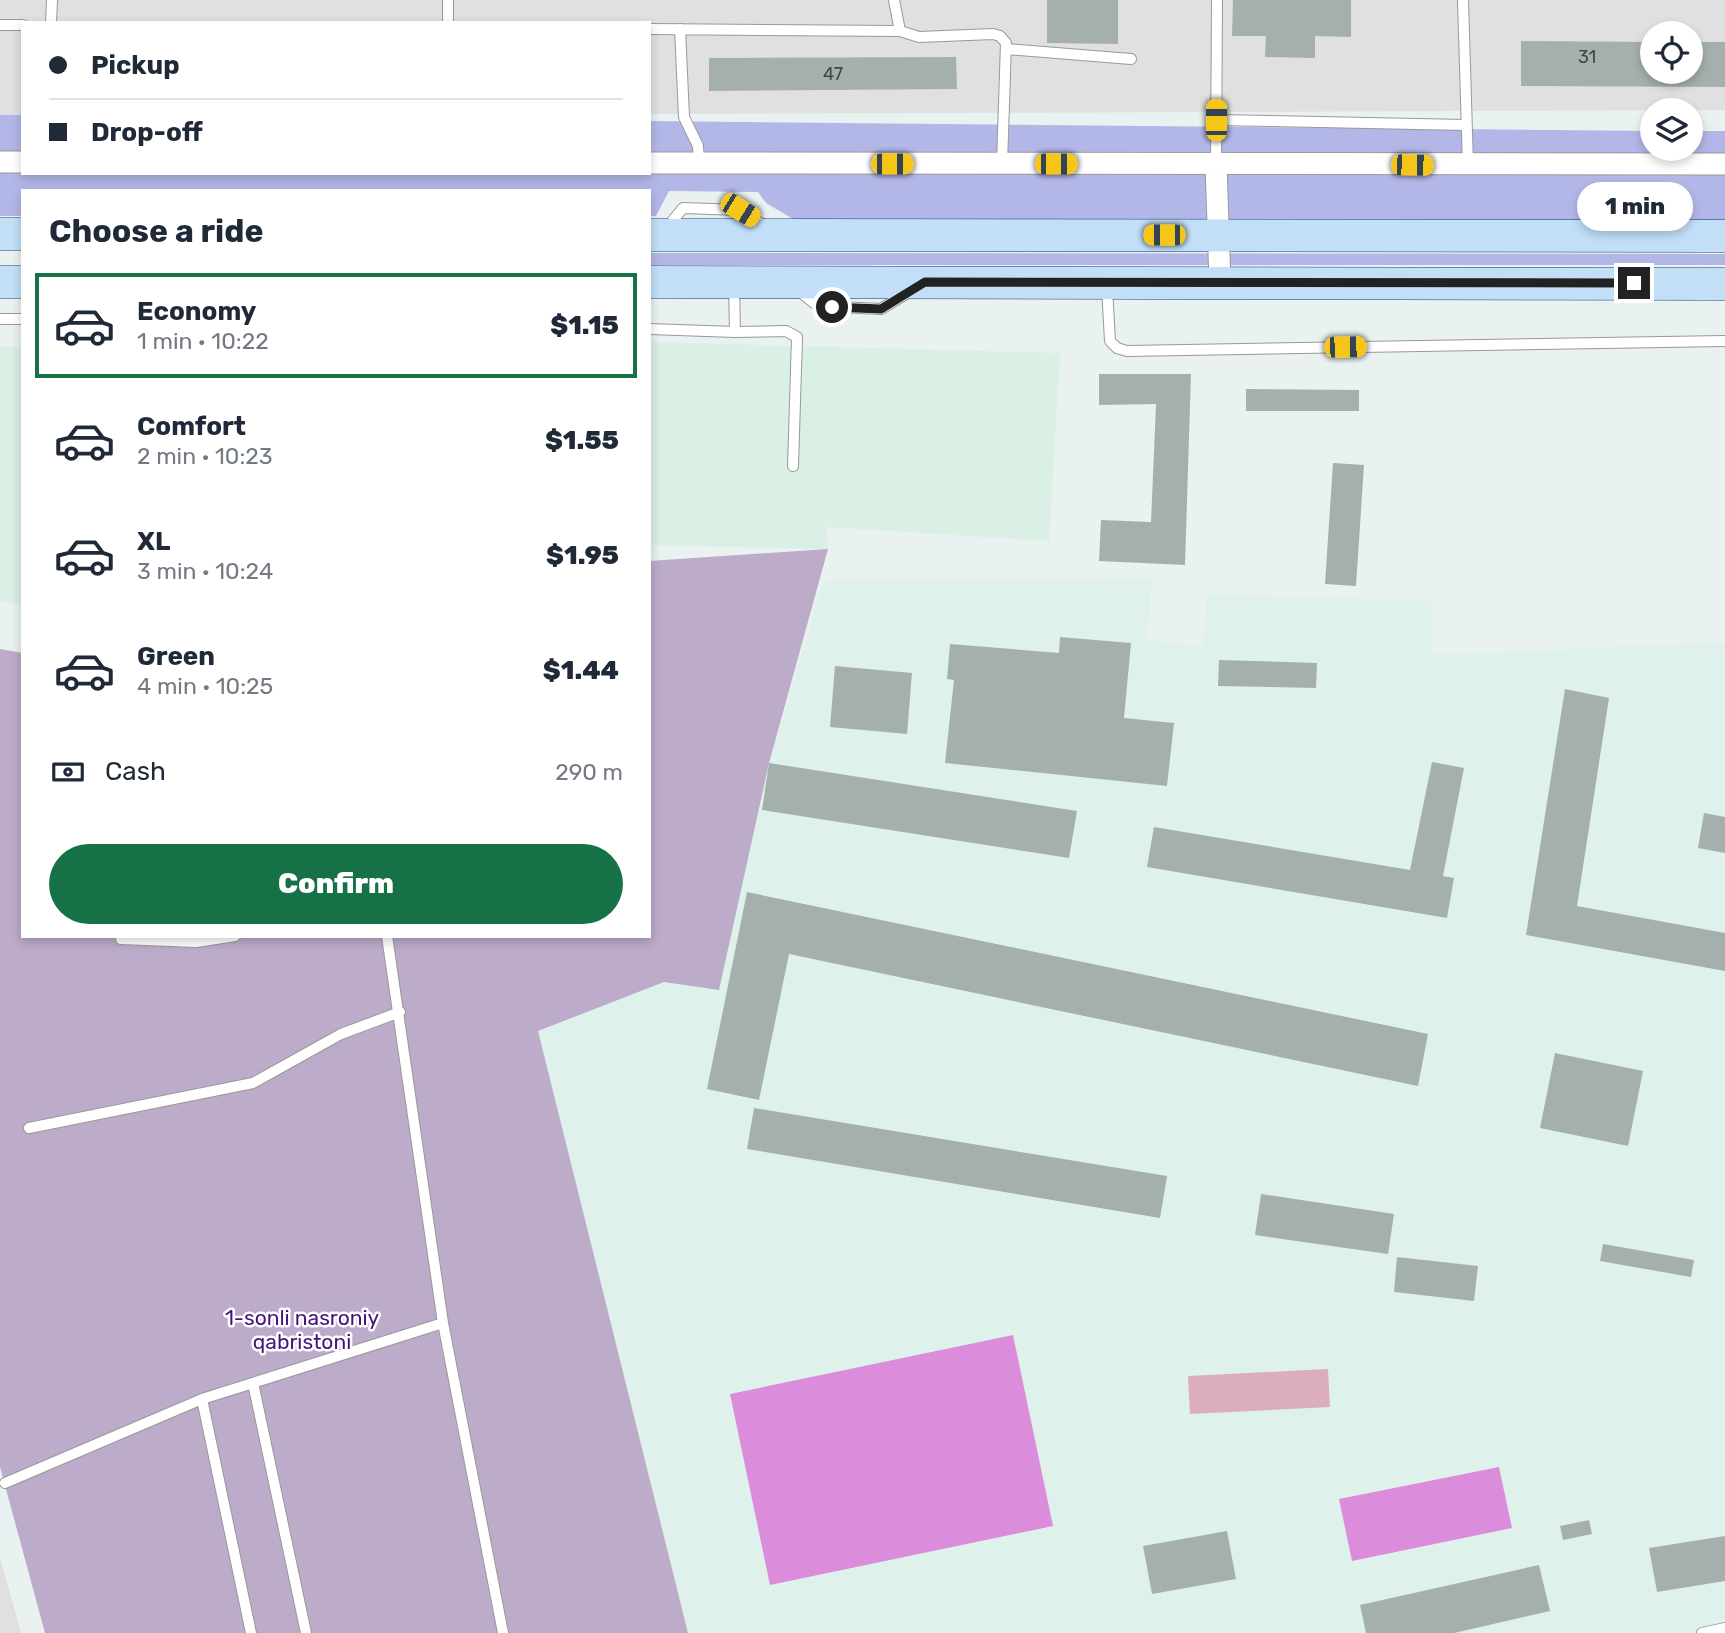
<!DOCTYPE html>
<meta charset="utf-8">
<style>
:root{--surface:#fff;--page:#f6f6f7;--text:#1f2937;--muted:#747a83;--line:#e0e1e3;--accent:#167146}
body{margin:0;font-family:Rubik,sans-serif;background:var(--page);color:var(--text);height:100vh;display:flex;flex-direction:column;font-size:26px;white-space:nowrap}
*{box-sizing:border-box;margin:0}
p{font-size:23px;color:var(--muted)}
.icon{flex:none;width:38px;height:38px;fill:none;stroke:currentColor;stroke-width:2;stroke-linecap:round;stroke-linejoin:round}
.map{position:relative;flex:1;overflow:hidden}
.details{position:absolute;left:21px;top:189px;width:630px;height:749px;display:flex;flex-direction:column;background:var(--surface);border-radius:0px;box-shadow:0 4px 10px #0003}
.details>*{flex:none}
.top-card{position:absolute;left:21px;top:21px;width:630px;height:154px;border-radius:0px;box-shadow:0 4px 10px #0003;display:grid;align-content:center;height:154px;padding:0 28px;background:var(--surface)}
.controls{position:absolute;left:1640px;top:21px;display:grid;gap:14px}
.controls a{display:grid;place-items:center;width:63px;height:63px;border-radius:50%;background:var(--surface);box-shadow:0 4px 10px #0003;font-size:35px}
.end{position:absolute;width:32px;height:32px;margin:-16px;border:9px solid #222;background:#fff;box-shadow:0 0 0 4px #fff}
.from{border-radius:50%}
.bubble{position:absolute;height:49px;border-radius:24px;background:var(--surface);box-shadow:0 4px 10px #0003;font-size:23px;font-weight:800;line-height:49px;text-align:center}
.car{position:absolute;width:21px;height:42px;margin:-21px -10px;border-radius:9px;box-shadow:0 0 5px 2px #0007;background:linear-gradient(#f5c518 24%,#345 0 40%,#f5c518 0 76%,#345 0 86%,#f5c518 0)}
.top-card b{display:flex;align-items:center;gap:24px;height:66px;font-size:26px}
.top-card b+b{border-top:2px solid var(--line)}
.top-card i{width:18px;height:18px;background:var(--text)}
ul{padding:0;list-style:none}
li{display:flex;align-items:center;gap:21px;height:105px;margin:0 14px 10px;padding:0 14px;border:4px solid transparent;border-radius:0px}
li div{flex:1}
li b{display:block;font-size:26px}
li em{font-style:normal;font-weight:800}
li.current{border-color:var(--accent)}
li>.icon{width:63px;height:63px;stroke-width:1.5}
h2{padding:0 28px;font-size:32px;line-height:84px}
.pay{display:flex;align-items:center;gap:18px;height:77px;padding:0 28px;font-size:26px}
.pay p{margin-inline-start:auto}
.cta{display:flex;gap:14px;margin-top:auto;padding:14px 28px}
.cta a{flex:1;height:80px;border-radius:42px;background:var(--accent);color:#fff;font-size:28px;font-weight:800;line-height:80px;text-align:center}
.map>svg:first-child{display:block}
.residential{fill:#dfe0df;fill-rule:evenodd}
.commercial{fill:#daf0e4}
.military{fill:#def2eb}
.grass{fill:#b3b7e8}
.cemetery{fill:#bcabc9}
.pitch{fill:#db8cda}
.water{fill:#dcadbe}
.building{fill:#a5b0ae}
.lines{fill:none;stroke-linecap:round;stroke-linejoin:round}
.lane-casing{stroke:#999;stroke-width:12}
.street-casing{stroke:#999;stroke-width:23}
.secondary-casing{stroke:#0c3f76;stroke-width:33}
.lane{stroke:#fff;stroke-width:10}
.street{stroke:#fff;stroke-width:21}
.secondary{stroke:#c2dff7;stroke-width:32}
.route{stroke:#222;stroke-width:9}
.labels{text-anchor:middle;stroke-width:5;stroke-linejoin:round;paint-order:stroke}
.number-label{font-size:18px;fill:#434645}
.park-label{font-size:21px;fill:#46137d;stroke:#fff}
</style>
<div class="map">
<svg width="1725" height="1633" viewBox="0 0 1725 1633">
<rect width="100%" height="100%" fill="#e9f1f1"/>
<path class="residential" d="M 0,0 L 1725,0 L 1725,110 L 649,114 L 649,23 L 23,23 L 23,117 L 0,117 ZM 1652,33 L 1690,33 L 1690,72 L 1652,72 Z
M 0,1557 L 21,1633 L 0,1633 Z"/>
<path class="commercial" d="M 649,342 L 1060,353 L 1049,541 L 827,527 L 828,549 L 649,545 Z
M 0,347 L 23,347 L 23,606 L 0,601 Z"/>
<path class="military" d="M 1152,579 L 1147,640 L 1203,646 L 1207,594 L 1432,601 L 1433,655 L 1725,642 L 1725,1633 L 688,1633 L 537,1031 L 664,982 L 769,763 L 824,580 Z"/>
<path class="grass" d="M 0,115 L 23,115 L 23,173 L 649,173 L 649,121 L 1652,131 L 1652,149 L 1690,149 L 1691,131 L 1725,131 L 1725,230 L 793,219 L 766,203 L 758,192 L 669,191 L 656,216 L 649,216 L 649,191 L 23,191 L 23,216 L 0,216 Z
M 649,253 L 1725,254 L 1725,265 L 649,265 Z"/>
<path class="cemetery" d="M 828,549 L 769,763 L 719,990 L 664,982 L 538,1031 L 688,1633 L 45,1633 L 0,1467 L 0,649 L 23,653 L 23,936 L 649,936 L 649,561 Z"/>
<path class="pitch" d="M 1013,1335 L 1053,1526 L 770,1585 L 730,1394 Z
M 1499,1467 L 1512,1528 L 1352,1561 L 1339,1499 Z"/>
<path class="water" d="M 1328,1369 L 1330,1407 L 1190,1414 L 1188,1376 Z"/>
<path class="building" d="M 1047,0 L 1118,0 L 1118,44 L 1047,43 Z
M 1233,0 L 1351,0 L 1351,37 L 1315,36 L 1315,58 L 1265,57 L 1266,36 L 1232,36 Z
M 1521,41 L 1652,42 L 1652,72 L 1690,72 L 1690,42 L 1725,42 L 1725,87 L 1521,86 Z
M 956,57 L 957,89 L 709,91 L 709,58 Z
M 1099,374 L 1191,374 L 1185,565 L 1099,561 L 1101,520 L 1151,522 L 1156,404 L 1099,405 Z
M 1246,389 L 1359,390 L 1359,411 L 1246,411 Z
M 1333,463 L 1364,465 L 1356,586 L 1325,584 Z
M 1060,637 L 1131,643 L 1124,718 L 1174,723 L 1167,786 L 945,763 L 954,680 L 947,679 L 950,644 L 1059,653 Z
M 1219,660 L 1317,663 L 1316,688 L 1218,686 Z
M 835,666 L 912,673 L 907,734 L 830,727 Z
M 1565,689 L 1609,698 L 1577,906 L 1725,933 L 1725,971 L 1526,935 Z
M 1432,762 L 1464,768 L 1443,876 L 1454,878 L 1447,918 L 1147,867 L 1154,827 L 1410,870 Z
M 769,763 L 1077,811 L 1069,858 L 762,810 Z
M 1704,813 L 1725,817 L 1725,853 L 1698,848 Z
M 747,892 L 1428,1034 L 1418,1086 L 789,954 L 759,1100 L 707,1089 Z
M 1555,1053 L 1643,1071 L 1628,1146 L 1540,1128 Z
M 754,1108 L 1167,1176 L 1160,1218 L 747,1149 Z
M 1261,1194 L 1394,1214 L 1388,1254 L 1255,1235 Z
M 1603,1244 L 1694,1260 L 1691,1277 L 1600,1261 Z
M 1397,1257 L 1478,1266 L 1474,1301 L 1394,1292 Z
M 1589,1520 L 1592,1534 L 1563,1540 L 1560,1526 Z
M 1227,1531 L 1236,1579 L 1152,1594 L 1143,1546 Z
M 1725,1536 L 1725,1581 L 1657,1592 L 1649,1548 Z
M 1539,1565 L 1550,1611 L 1454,1633 L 1366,1633 L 1360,1605 Z"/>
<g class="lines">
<g class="lane-casing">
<path id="lane" d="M 448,0 L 448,23
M 894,0 L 900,31 L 919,37 L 993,34 L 1000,36 L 1006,43 L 1002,164
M 1463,0 L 1468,166
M 51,23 L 52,0
M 0,25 L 23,25
M 649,29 L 900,31
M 680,29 L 684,117 L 698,146 L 699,163
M 1006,49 L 1131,59
M 1216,120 L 1466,125
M 1216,164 L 1217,0
M 666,229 L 683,208 L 740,210 L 765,226
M 1107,287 L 1110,341 L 1117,348 L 1127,351 L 1725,341
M 799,291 L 818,306 L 881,309 L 909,292
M 0,319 L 23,319
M 649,329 L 735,332 L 734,285
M 735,332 L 786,331 L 797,337 L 793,466
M 387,936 L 443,1323 L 503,1633
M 121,939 L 196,942 L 235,936
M 29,1128 L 253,1083 L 341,1034 L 400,1012
M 253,1383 L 306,1633
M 202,1399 L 251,1633
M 5,1483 L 202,1399 L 443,1323
M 1702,1633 L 1725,1628"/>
</g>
<g class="street-casing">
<path id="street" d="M 0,162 L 23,162
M 649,163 L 1725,164
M 1216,164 L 1220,283"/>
</g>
<g class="secondary-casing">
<path id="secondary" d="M 0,234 L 23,234
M 649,235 L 1725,236
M 0,282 L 23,282
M 649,282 L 1725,284"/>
</g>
<use href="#lane" class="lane"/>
<use href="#street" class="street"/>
<use href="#secondary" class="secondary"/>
</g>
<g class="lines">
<path class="route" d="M 832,307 L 881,309 L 925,282 L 1634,283"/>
</g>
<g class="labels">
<g class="number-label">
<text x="1587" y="63">31</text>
<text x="833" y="80">47</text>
</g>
<g class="park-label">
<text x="302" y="1325">1-sonli nasroniy<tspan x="302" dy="24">qabristoni</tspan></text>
</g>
</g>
</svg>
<div class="controls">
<a><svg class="icon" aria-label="locate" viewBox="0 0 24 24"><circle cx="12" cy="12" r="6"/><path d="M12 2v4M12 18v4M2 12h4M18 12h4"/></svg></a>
<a><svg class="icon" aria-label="layers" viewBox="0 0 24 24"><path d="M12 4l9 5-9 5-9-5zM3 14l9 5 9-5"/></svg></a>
</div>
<i class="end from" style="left:832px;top:307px"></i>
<i class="end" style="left:1634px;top:283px"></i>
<div class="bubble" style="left:1577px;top:182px;width:116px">1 min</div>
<i class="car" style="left:1216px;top:120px;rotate:0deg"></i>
<i class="car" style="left:892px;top:164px;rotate:90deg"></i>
<i class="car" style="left:1056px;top:164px;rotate:90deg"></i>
<i class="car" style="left:1412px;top:165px;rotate:91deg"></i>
<i class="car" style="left:740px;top:210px;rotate:122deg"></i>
<i class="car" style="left:1164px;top:235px;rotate:270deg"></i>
<i class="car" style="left:1345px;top:347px;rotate:89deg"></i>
<div class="top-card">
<b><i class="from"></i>Pickup</b>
<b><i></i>Drop-off</b>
</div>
<section class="details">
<h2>Choose a ride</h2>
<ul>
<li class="current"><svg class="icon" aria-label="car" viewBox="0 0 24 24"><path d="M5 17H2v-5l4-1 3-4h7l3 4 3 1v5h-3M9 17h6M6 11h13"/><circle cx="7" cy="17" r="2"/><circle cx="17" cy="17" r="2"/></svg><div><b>Economy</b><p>1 min · 10:22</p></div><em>$1.15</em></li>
<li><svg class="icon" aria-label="car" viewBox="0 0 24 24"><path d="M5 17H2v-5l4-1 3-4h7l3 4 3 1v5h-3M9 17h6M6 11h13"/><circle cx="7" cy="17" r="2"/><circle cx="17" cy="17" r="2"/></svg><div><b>Comfort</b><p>2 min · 10:23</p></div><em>$1.55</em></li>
<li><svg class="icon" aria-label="car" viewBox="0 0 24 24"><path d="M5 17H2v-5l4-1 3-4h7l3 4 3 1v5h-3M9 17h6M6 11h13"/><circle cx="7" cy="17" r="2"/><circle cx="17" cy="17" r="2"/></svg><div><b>XL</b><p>3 min · 10:24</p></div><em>$1.95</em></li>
<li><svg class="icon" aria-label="car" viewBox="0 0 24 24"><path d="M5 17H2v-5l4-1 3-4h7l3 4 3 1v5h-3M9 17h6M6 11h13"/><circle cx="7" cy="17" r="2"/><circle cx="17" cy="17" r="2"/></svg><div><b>Green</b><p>4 min · 10:25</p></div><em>$1.44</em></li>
</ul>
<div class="pay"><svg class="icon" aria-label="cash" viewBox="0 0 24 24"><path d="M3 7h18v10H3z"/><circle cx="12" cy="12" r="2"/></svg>Cash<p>290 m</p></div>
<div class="cta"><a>Confirm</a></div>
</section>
</div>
